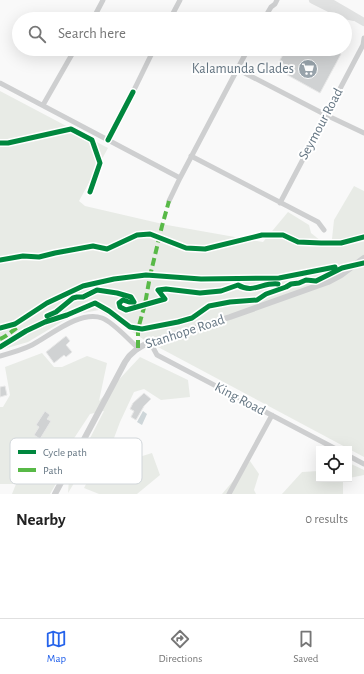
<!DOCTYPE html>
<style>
body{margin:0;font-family:"Alegreya Sans",sans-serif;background:#f2f2f2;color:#222}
.controls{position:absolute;right:12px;bottom:12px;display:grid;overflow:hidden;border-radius:0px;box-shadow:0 4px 16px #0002}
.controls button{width:36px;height:36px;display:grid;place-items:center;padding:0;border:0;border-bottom:1px solid #e0e0e0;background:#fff;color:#222;font:20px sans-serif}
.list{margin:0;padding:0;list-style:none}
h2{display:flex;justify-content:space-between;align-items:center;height:52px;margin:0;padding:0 16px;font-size:17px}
h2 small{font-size:13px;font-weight:400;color:#767676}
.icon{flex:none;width:22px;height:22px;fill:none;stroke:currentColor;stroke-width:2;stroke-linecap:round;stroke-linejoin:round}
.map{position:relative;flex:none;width:364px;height:494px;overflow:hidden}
.search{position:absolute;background:#fff;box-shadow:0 4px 16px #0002;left:12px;right:12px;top:12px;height:44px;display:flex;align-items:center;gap:10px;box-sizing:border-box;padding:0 14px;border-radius:22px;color:#767676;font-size:15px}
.sheet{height:124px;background:#fff}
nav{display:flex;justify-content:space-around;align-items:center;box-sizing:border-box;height:56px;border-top:1px solid #e0e0e0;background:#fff;font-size:11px;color:#767676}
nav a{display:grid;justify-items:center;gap:2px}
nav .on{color:#2563eb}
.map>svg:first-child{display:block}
.green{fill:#e8ebe6}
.water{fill:#ced6d9}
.building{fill:#d0d2d3;stroke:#e8e8e8}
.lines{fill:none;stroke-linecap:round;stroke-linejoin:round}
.minor{stroke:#cecfd0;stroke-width:5}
.tertiary{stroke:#cecfd0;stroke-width:6}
.primary{stroke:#e1e2e2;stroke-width:8}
.quiet{stroke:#58b947;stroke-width:4;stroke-dasharray:8 4;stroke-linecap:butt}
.cycleway-casing{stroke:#fff;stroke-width:8}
.cycleway{stroke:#00873e;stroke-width:5}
.labels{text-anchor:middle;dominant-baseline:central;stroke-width:4;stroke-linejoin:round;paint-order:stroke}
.poi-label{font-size:14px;fill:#657683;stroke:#fff;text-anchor:end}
.street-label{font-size:14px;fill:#657683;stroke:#fff}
.key{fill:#fff;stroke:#d1d6da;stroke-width:1}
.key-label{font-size:11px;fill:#657683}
</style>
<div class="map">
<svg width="364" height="494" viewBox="0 0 364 494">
<rect width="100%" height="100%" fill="#f9f9f9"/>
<path class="green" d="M0 91 108 148 79 201 85 206 167 225 263 242 288 212 309 225 311 233 321 241 332 239 334 220 354 186 364 191V457L143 339 99 310 73 315 28 342 0 350Z
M42 353 54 367H62L87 356 107 363 99 401 140 357 188 380 190 397 161 400 144 389 134 392 120 422 108 454 120 463 152 453 160 475 137 494H99L84 488 98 461 90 457 68 493 69 479 104 411 90 414 67 449 69 461 50 494H12L16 484H0V407H3L10 395 5 367Z
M250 461 259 474 254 490 256 494H222Z
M349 463 364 470V475L349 478Z
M319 471V479H344L343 480V494H282L302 472Z"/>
<path class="water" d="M143 411 147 414 142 425 137 422Z"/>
<path class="building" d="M286 49H332L341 54 320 93 282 72 286 65 279 62Z
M66 336 70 341 66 345 72 352 66 357 64 355 54 363 46 352Z
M5 386 7 395 0 397V387Z
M144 393 151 399 144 406 136 420 131 417 134 411 130 409 133 403Z
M45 411 50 415 47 419 51 421 40 439 34 435 39 427 36 425Z"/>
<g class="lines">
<path class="minor" d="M93 19 103 0
M170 19 180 0
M264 19 271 7 275 4 277 0
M237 69 326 115 364 133
M0 83 180 178
M133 92 154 49
M43 105 75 49
M191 156 318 222 324 230
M169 201 180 178 248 49
M280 203 363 45 364 38
M150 342 157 355 336 449
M0 356C11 353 22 350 32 345 51 335 80 310 102 318 113 322 129 340 138 348
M349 456 364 464
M229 494 272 415"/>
<path class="tertiary" d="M55 494 125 362C131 352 139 347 150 342L230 317 328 282 341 275 364 258"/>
<path class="primary" d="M313 0 341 14 354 17
M326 0 364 22"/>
<path class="quiet" d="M0 339C6 337 12 331 18 327
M138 348V329L145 304 150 276 162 226 169 201"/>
<g class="cycleway-casing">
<path id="cycleway" d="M108 140 133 92
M0 143H8L71 129 92 140 100 163 90 192
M0 260 23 256 39 257 55 253 93 246 107 249 137 235 150 234 186 248 205 249 262 235H283L298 242 321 243H341L364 237
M47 316 56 312 73 298 77 297H83L97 290 117 293 131 297 134 302H129L123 300 119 303 120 307 126 310 165 299 158 290 166 289 200 293 221 291 238 285C253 294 263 282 278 284
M0 328 15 324 47 303 83 286 114 279 146 275 201 279 279 278 335 267
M0 347 26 331 45 322 67 315 95 303 109 311 130 327 142 329 178 322 192 318 209 306 230 302 257 300 266 294 286 287 291 284 299 283 306 280 316 281 342 268 364 263"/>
</g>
<use href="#cycleway" class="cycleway"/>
</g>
<defs>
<g id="supermarket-disc" transform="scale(1)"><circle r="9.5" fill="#99a4ac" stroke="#fff"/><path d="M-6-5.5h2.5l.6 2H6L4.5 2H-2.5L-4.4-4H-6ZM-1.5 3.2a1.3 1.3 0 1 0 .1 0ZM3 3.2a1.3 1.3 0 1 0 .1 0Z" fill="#fff"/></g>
</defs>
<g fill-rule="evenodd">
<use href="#supermarket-disc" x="308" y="69"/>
</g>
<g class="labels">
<g class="poi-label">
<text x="294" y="69">Kalamunda Glades</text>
</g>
<g class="street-label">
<text transform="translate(321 124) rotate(-62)">Seymour Road</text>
<text transform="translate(185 332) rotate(-18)">Stanhope Road</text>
<text transform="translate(240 399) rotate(28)">King Road</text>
</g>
</g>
<rect x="10" y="438" width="132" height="46" rx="6" class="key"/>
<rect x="18" y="450" width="18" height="4" fill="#00873e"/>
<rect x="18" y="468" width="18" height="4" fill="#58b947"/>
<g class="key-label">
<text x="43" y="456">Cycle path</text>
<text x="43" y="474">Path</text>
</g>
</svg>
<div class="controls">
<button><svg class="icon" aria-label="locate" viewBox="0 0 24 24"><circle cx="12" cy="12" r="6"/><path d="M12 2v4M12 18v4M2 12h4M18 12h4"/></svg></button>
</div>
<div class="search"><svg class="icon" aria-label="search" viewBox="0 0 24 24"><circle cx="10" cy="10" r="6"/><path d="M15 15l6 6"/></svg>Search here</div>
</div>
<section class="sheet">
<h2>Nearby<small>0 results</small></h2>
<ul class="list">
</ul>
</section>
<nav>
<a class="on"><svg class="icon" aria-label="map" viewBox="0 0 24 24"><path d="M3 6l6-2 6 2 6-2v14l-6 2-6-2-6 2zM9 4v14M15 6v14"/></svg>Map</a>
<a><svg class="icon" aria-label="directions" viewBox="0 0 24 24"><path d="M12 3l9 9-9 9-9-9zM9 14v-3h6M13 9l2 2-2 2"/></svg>Directions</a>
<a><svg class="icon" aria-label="saved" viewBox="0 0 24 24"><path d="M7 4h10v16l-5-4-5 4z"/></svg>Saved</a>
</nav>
